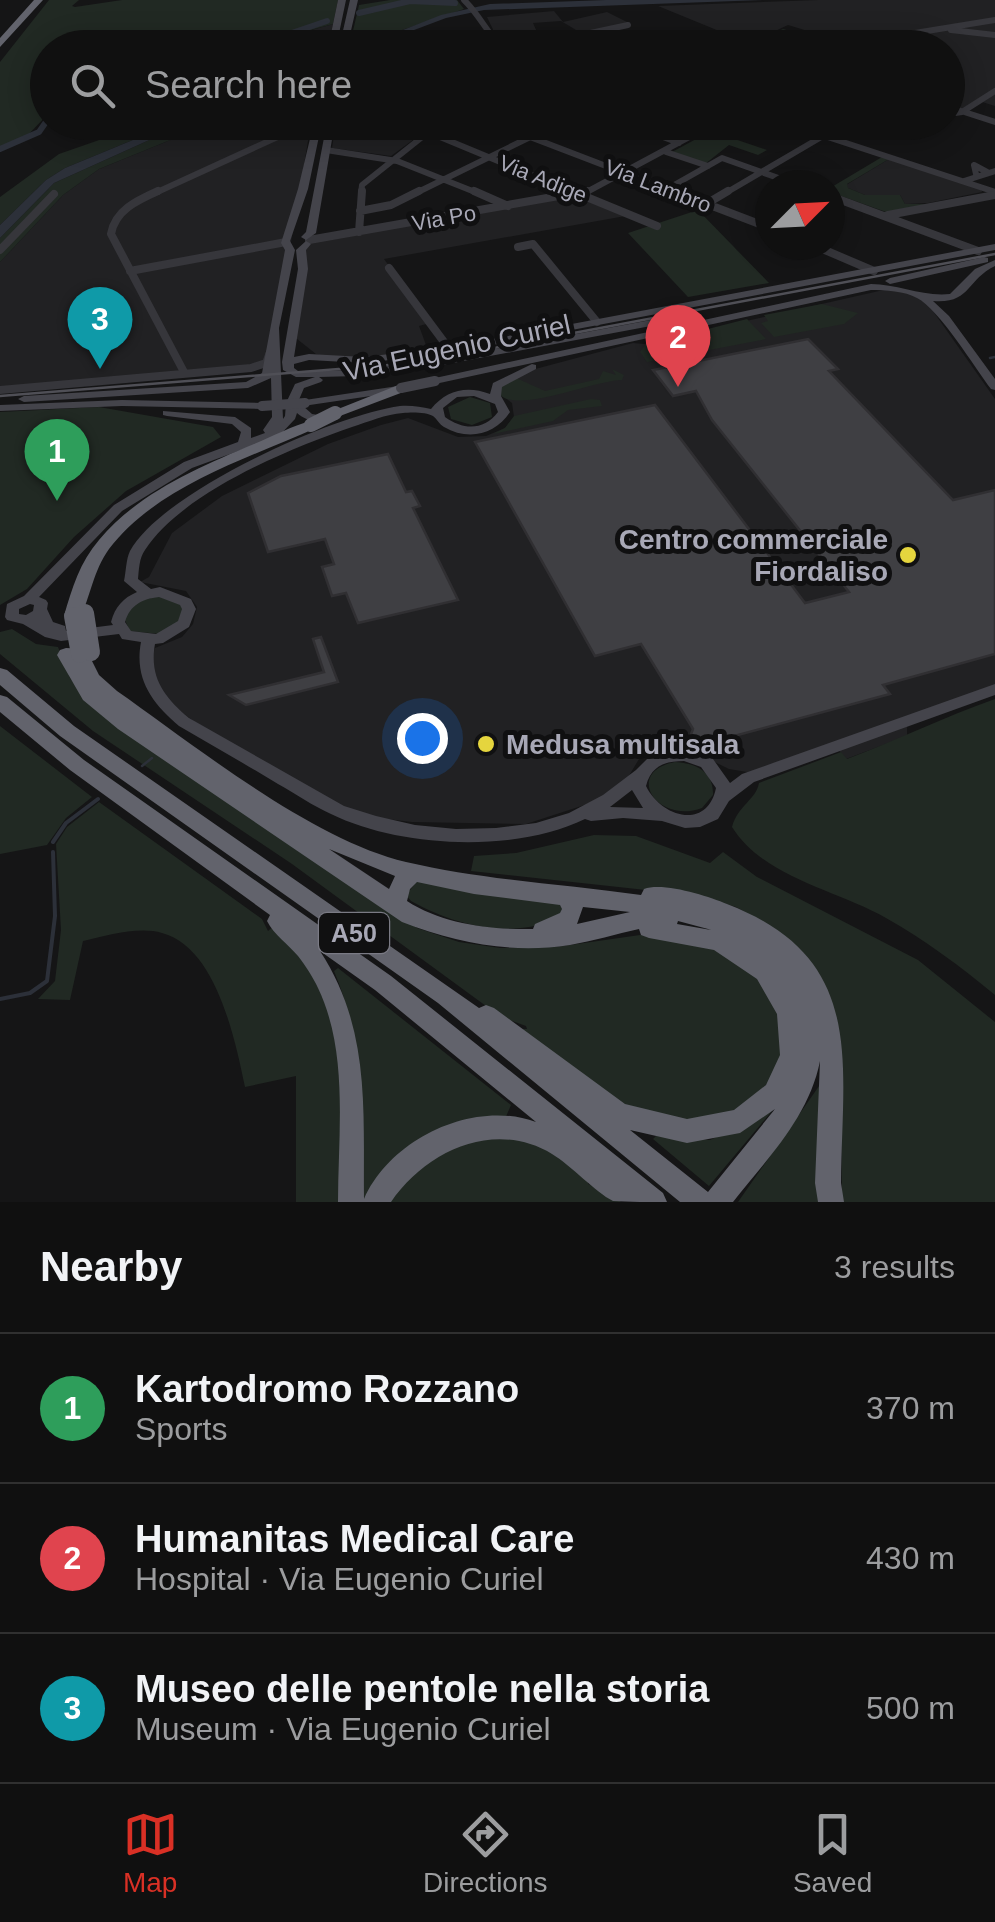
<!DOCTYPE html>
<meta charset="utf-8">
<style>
body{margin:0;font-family:Arial,sans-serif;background:#191919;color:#f1f3f6}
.compass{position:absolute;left:755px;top:170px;width:90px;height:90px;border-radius:50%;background:#101010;box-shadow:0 5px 25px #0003;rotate:66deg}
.you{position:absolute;left:422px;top:738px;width:35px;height:35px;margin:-25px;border:8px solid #fff;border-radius:50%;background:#1a73e8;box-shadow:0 0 0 15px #1a73e833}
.badge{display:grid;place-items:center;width:65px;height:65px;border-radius:50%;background:#d93025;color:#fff;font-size:32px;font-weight:700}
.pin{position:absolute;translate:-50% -82px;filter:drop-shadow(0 2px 5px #0008)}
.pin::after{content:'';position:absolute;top:52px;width:35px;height:30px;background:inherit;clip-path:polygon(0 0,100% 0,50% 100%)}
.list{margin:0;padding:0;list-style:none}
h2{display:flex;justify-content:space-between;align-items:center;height:130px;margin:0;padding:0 40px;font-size:42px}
h2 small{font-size:32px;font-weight:400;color:#9c9d9f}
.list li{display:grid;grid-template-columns:65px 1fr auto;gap:30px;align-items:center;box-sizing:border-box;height:150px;padding:0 40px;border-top:2px solid #303030}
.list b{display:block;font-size:38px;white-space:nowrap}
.list p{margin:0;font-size:32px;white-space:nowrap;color:#9c9d9f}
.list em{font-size:32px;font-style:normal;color:#9c9d9f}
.icon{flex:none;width:55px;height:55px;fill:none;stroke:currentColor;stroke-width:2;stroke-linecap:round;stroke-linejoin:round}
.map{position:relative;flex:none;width:995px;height:1202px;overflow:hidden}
.search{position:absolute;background:#101010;box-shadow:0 5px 25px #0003;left:30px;right:30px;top:30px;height:110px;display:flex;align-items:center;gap:25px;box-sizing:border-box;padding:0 35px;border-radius:55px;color:#9c9d9f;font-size:38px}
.sheet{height:580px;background:#101010}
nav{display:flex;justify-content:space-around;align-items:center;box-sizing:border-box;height:140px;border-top:2px solid #303030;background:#101010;font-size:28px;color:#9c9d9f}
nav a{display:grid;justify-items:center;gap:5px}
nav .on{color:#d93025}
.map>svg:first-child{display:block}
.built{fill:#212123}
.green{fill:#212923}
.water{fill:#2c3039}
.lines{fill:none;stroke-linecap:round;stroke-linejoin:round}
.stream-far1{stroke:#2c3039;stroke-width:2.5}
.stream{stroke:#2c3039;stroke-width:4}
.canal{stroke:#2c3039;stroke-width:6}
.building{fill:#3f3f43;stroke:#302f32;stroke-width:2.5}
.street-far1{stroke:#36363b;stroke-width:6}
.street{stroke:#36363b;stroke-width:8}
.secondary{fill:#44444b;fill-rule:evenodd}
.highway{fill:#62636c;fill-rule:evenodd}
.tram{stroke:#4f4f56;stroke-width:2.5}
.secondary-bridge{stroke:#44444b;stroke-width:10}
.highway-bridge-far1{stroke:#62636c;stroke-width:14}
.highway-bridge{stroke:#62636c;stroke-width:18}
.poi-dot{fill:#e5d53e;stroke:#101011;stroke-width:4}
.labels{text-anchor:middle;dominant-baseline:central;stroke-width:10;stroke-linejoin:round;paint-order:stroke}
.far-street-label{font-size:22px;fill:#a8a8b6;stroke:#101011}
.shield{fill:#101011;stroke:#7a7a84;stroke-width:2.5}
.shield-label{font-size:25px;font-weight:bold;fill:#a8a8b6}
.street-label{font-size:28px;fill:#a8a8b6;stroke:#101011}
.poi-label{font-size:28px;font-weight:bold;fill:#a8a8b6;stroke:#101011;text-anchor:end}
</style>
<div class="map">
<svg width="995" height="1202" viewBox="0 0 995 1202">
<rect width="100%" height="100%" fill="#151516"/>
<path class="built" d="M819 0H995V106L979 101 963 109 948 105V48L861 47 788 25 773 32 724 33 658 6Z
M554 11 563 22 607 12 629 23 581 33 561 21 533 23 537 32 572 38 562 47 512 48 499 42 487 17Z
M333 24 328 47H275L269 42Z
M212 123H311L275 338 260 366 0 388V262L63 195 99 169Z
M336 123H436L391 156 332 148Z
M889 159 981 189 982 192 928 203 905 204 900 195H865L848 188 846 185Z
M580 195 631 215 384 259 430 323 419 326 429 353 337 361 316 354 292 335 307 242Z
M888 289 911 293 928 304 995 399V686L907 717V736L846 759 833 743 753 773 729 769 682 746 663 747 639 759 627 779 606 798 526 824 412 822 353 815 195 722 173 706 158 686 151 662 155 648 182 637 193 624 197 607 186 591 140 582 149 577 172 533 222 496 328 444 381 425 408 418 458 437 486 436 505 428 514 417 512 403 499 393 524 372 633 343 644 344Z"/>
<path class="green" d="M49 0H79L72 6 75 7 122 0H338L333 24 270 41 275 47 48 48 47 115 27 136 0 147V62Z
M390 0H457L464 9 349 48 359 5Z
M783 29 848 47H777L757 41Z
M148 123H174L65 168 46 180 0 225V197L59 154Z
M187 123H212L99 169 63 195 0 262V238L54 183Z
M711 131 767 150 758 155 729 145 705 164 672 152Z
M882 157 889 159 847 184 848 188 865 195H900L905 204H928L886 212 830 192V188Z
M698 210 769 283 688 297 628 233Z
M822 304 858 313 844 324 774 337 761 323 768 321 764 315Z
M747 319 766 339 647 362 640 352 645 345Z
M612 369 624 375 622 380C592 381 519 413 500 395L501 386 514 377 545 391 599 379 603 371 616 375Z
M470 397 490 403 492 417 472 425 451 419 448 407Z
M591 399 600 400 602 406 568 410 553 421 493 434 505 428 514 416Z
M99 407 213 427 221 437 126 491 74 537 27 589 0 605V412Z
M163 596 179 603 183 609 178 624 160 634 130 631 124 618C131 601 147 598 163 596Z
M12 629 36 644 58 647 70 678 86 699 417 928 459 942 500 948 556 947 647 934 690 935 752 969 772 997 783 1026 781 1064 752 1105 691 1125 626 1109 519 1029H527L526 1026 501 1017 292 864 93 731 0 654V632Z
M995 699V995C961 967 924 939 886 918 837 890 764 878 732 827 738 805 756 800 759 783L841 752 847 759C897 740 944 717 995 699Z
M0 726 92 797 66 818 47 845 0 854Z
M675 762C696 763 714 772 713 795L702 808C657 825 623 772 675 762Z
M99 802 262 919 268 931 275 925 310 964 341 1040 346 1202H296V1076L245 1087C235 1039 216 947 162 933 139 926 105 936 83 941L70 1000 38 999 55 981 61 930 56 844 67 827Z
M594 835 636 836 710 863 723 852 757 877 918 960 995 1022V1202H842L841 1100 766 924 736 907 701 896 471 871 474 856 516 853Z
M418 880 557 901 567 915C517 940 459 928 411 901L406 895Z
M338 968 511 1105 505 1119 473 1122 364 1200C361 1116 367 1051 334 971Z
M826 1076V1202H738Z
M772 1111 709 1186 653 1139 656 1136 710 1140Z
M475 1136 528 1138 589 1174 588 1184 610 1192 621 1202H390L411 1171Z"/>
<path class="water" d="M606 0H763L484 10 446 18 369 47 357 48 441 15 490 4Z
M174 123H187L54 183 0 238V225L46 180 65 168Z"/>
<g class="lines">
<path class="stream-far1" d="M990 358 995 357
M142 766 152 758"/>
<path class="stream" d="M53 842 66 823 98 799
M0 999 30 993 47 981 55 916 53 852"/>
<path class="canal" d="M359 13 410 1 455 3
M248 48 327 21
M0 149 39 132 48 119"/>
</g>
<path class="building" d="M808 339 838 369 829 371 953 500 995 490V654L883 685 890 694 734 736 732 748 690 737 693 729 641 644 595 656 475 442 655 405 805 603 849 592 712 420 696 391 673 396 653 370Z
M388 454 406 492 412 491 420 506 413 508 458 600 358 623 346 593 332 596 322 567 334 564 325 539 268 552 248 493 281 476Z
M321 637 338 682 246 705 229 695 324 672 313 639Z"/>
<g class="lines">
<path class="street-far1" d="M464 0C480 15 487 34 503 48
M951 30 995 35
M478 35 474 38 477 41 493 39
M450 48 474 38
M567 48 581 35 628 25
M683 48 721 44 750 48
M861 48 878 39 995 20
M958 110 995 122
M948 114 962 112 995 91
M491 122 679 194
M623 122 679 143
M782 122 995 192
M428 132 578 194
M326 150 397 161 480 194
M666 152 708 166
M976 174 974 165 987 172
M964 181 995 171
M667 189 722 158 798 185
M153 194 282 135H314
M361 194 362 185 441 122
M414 194 561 122
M583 194 717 122
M724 194 823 136 900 122"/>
<path class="street" d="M158 191C138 200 115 210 111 234L184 372
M474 191 508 206
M572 191 657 226
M673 191 770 228
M830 196 978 251
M706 204 728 191
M360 211 391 205 419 191
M888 215 995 195
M359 232 362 191
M309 240 587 191
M813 245 874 271
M518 247 533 244 597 322
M0 250 54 194
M389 268 450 350
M130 271 286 242
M0 390 251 368 266 363 270 352"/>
<path class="secondary" d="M338 0H346L336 48H328Z
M350 0H358L347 48H339Z
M314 122H322L308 189 290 241 295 250 279 328 283 419 285 416 286 403 295 384 315 377H296L283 370 282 362 298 269 296 250 306 241 311 244 306 250 308 269 294 357 309 354 364 357 450 347 995 244V250L450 353 364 363 309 360 294 364V368L298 371 357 370 426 362 683 314 688 317 683 320 426 368 357 376 319 377 323 380 321 382 304 388 298 402 299 403 305 400 398 386 404 389 398 392 303 406 312 414 331 417 333 419C323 426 306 421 297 413L295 419 279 436 192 468 122 511 39 597 46 600 48 603 47 609 53 622 65 626 66 631 113 625 111 622C115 607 123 598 137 592L124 581C126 572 126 559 130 551 163 491 334 415 400 406 411 405 421 407 431 409 446 390 467 385 490 394L493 383 532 364 536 365V369L502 387 501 396 510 412C495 435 468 441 444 427 439 424 437 419 433 416 427 412 411 412 403 413 386 414 368 422 352 427 288 449 182 493 145 550 139 558 139 570 138 579L151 589 160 587 191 599 196 609 189 627 163 643 155 644C149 677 164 697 189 718L344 806 376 816 415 825 456 829 496 828 536 823 569 813 603 795 636 770 649 757 668 750 685 749 713 759 730 783 742 774 995 684V695L754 782 729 801 718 819 700 827 685 828 662 821 623 818 591 821 585 819C516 853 400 848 331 814 313 806 296 794 278 784 245 764 212 745 179 726 152 703 134 679 141 642L122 639 119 634 61 641 45 637 23 624 7 620 5 617 7 604 24 596 114 505 184 462 238 442 241 432 232 424 167 416 163 415V411L235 417 251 428V438L265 433 263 430 272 417 271 378 248 388 24 402 18 399 24 396 246 382 262 373 285 250 281 243 298 189ZM474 396 495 404 498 412C484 431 463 430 445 417L443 408 457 397ZM159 597 180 605 182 609 178 621 156 634 131 631 125 622C130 605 142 599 159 597ZM30 604 34 605 33 611 26 615 19 614V609ZM684 761 701 767 716 788C707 831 661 817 646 786 651 766 665 761 684 761ZM632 790 643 808 610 807Z
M327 122H335L316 233 306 240 301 237 306 232Z
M984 257 988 258V262L890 284 885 281 890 278Z
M995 260V266C966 280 971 304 933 301L949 316 995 379V390L991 389C975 368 939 309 917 298 905 291 885 290 871 290L435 384 429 381 435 378 871 284C898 284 923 297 950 294L975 269Z
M122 400 262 403 268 406 262 409 122 406 0 411V405Z"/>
<path class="highway" d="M34 0H43L0 47V38Z
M401 384 408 388 406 391 340 416H330L328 413Z
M311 421 318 425 316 428C247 459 157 486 109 549 93 571 91 596 79 620H67L64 616C72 588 80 562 99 540 138 493 199 467 254 444 273 436 292 426 311 421Z
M66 648 86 649 99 675 117 691C197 747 312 840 406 862 483 880 563 884 641 895L644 889C664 882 707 896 727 904 867 958 842 1060 841 1183L844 1202H818L815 1183 820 1061C809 1117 767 1159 733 1202H680L438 1003 60 736 0 685V668L7 670 74 726 479 1008 486 1005 494 1008 625 1104 687 1119 734 1110 766 1085 780 1055 777 1014 757 979 714 950 649 938 641 935 639 929C616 934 593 941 570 945 511 954 457 943 402 922L118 729 83 700 57 655 60 650ZM329 849 395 876 389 889ZM417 882 474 894 560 905 562 909 560 913 535 924 533 929C491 930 442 924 407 901L410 889ZM583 907 630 912 577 924ZM678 921 708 929 711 930 677 924ZM775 1109 708 1192 630 1130 687 1143 740 1133Z
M0 695 7 697 84 760 391 976 663 1193 667 1202C652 1202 627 1202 613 1201 595 1192 572 1166 552 1154 494 1119 426 1151 391 1202H338C338 1133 349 1053 318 988 313 977 305 965 298 956 288 944 274 935 267 921L270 915 70 770 0 712ZM320 951 375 990 536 1122C473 1099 390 1139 364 1199 363 1110 371 1029 320 951Z"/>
<path class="tram" d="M0 396 414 363 995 254"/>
<path class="secondary-bridge" d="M401 388 435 381
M262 406 305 403"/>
<path class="highway-bridge-far1" d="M311 425 335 413"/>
<path class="highway-bridge" d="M85 613 91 652
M73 616 80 654"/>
</g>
<g class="poi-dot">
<circle cx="908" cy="555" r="10"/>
<circle cx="486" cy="744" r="10"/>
</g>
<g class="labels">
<g class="far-street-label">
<text transform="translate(543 179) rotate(22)">Via Adige</text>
<text transform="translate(658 186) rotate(21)">Via Lambro</text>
<text transform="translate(444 218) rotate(-10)">Via Po</text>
</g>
<rect class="shield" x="319" y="913" width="70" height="40" rx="8"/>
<g class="shield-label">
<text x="354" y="933">A50</text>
</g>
<g class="street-label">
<text transform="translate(457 348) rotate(-12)">Via Eugenio Curiel</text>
</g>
<g class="poi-label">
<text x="888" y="539">Centro commerciale<tspan x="888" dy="32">Fiordaliso</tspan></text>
<text x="506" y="744" text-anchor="start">Medusa multisala</text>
</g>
</g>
</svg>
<svg class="compass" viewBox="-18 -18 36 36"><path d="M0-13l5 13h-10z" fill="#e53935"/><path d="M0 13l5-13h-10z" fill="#9c9d9f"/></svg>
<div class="you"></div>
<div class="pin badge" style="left:57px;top:501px;background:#2e9e5b">1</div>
<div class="pin badge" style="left:678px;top:387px;background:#e0444e">2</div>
<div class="pin badge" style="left:100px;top:369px;background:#0f9aa8">3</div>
<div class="search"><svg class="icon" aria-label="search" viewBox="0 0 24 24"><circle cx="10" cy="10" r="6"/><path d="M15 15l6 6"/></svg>Search here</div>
</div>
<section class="sheet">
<h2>Nearby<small>3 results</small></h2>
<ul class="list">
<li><span class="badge" style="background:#2e9e5b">1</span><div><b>Kartodromo Rozzano</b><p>Sports</p></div><em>370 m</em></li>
<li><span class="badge" style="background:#e0444e">2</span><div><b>Humanitas Medical Care</b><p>Hospital · Via Eugenio Curiel</p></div><em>430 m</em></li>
<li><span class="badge" style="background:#0f9aa8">3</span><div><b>Museo delle pentole nella storia</b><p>Museum · Via Eugenio Curiel</p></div><em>500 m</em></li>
</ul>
</section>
<nav>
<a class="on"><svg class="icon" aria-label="map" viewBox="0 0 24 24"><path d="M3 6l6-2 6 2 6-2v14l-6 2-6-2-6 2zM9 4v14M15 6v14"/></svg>Map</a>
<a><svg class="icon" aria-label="directions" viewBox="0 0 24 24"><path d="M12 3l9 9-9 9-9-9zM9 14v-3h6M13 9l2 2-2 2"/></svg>Directions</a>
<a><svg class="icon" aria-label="saved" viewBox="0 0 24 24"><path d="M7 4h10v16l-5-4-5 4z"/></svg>Saved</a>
</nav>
